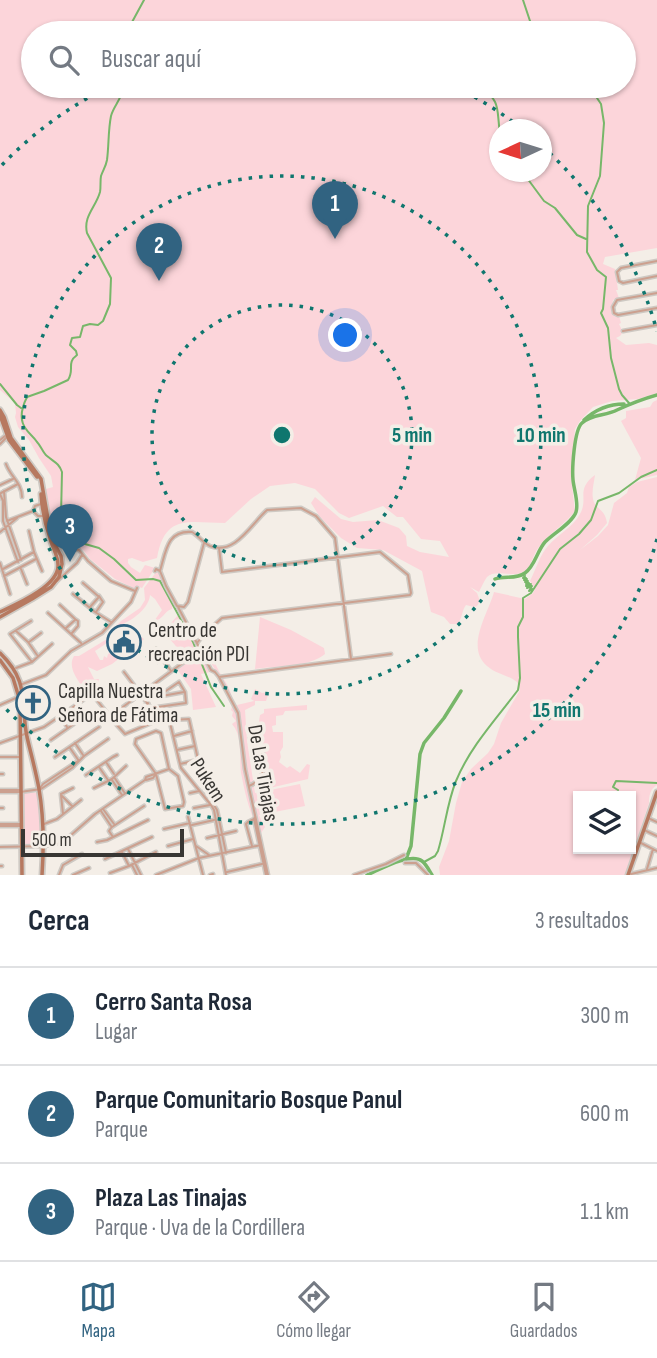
<!DOCTYPE html>
<html lang="es">
<meta charset="utf-8">
<style>
body{margin:0;font-family:"Sofia Sans Condensed",sans-serif;background:#f6f6f7;color:#1f2937}
.controls{position:absolute;right:21px;bottom:21px;display:grid;overflow:hidden;border-radius:0px;box-shadow:0 2px 5px #0004}
.controls button{width:63px;height:63px;display:grid;place-items:center;padding:0;border:0;border-bottom:2px solid #e0e1e3;background:#fff;color:#1f2937;font:35px sans-serif}
.compass{position:absolute;left:489px;top:119px;width:63px;height:63px;border-radius:50%;background:#fff;box-shadow:0 2px 5px #0004;rotate:266deg}
.scale{position:absolute;left:21px;bottom:18px;width:163px;box-sizing:border-box;padding-left:7px;border:4px solid #383633;border-top:0;font-size:19px;line-height:24px;white-space:nowrap;color:#383633;-webkit-text-stroke:5px #f4eee7;paint-order:stroke}
.you{position:absolute;left:346px;top:336px;width:24px;height:24px;margin:-18px;border:5px solid #fff;border-radius:50%;background:#1a73e8;box-shadow:0 0 0 10px #1a73e833}
.badge{display:grid;place-items:center;width:46px;height:46px;border-radius:50%;background:#316381;color:#fff;font-size:23px;font-weight:700}
.pin{position:absolute;translate:-50% -58px;filter:drop-shadow(0 2px 4px #0008)}
.pin::after{content:'';position:absolute;top:37px;width:24px;height:21px;background:inherit;clip-path:polygon(0 0,100% 0,50% 100%)}
.list{margin:0;padding:0;list-style:none}
h2{display:flex;justify-content:space-between;align-items:center;height:91px;margin:0;padding:0 28px;font-size:30px}
h2 small{font-size:23px;font-weight:400;color:#747a83}
.list li{display:grid;grid-template-columns:46px 1fr auto;gap:21px;align-items:center;box-sizing:border-box;height:98px;padding:0 28px;border-top:2px solid #e0e1e3}
.list b{display:block;font-size:26px;white-space:nowrap}
.list p{margin:0;font-size:23px;white-space:nowrap;color:#747a83}
.list em{font-size:23px;font-style:normal;color:#747a83}
.icon{flex:none;width:38px;height:38px;fill:none;stroke:currentColor;stroke-width:2;stroke-linecap:round;stroke-linejoin:round}
.map{position:relative;flex:none;width:657px;height:875px;overflow:hidden}
.search{position:absolute;background:#fff;box-shadow:0 2px 5px #0004;left:21px;right:21px;top:21px;height:77px;display:flex;align-items:center;gap:18px;box-sizing:border-box;padding:0 24px;border-radius:38px;color:#747a83;font-size:26px}
.sheet{height:385px;background:#fff}
nav{display:flex;justify-content:space-around;align-items:center;box-sizing:border-box;height:98px;border-top:2px solid #e0e1e3;background:#fff;font-size:19px;color:#747a83}
nav a{display:grid;justify-items:center;gap:4px}
nav .on{color:#316381}
.map>svg:first-child{display:block}
.green{fill:#fcd5da;fill-rule:evenodd}
.lines{fill:none;stroke-linecap:round;stroke-linejoin:round}
.stream{stroke:#77b769;stroke-width:2}
.canal{stroke:#77b769;stroke-width:3.5}
.street-casing{stroke:#cec9c3;stroke-width:5}
.secondary-casing{stroke:#cec9c3;stroke-width:7}
.street{stroke:#cca08f;stroke-width:2}
.secondary{stroke:#b77960;stroke-width:3.5}
.ring{fill:none;stroke:#0f766e;stroke-width:3.5;stroke-dasharray:3.5 7}
.labels{text-anchor:middle;dominant-baseline:central;stroke-width:7;stroke-linejoin:round;paint-order:stroke}
.poi-label{font-size:21px;fill:#383633;stroke:#f4eee7;text-anchor:start}
.street-label{font-size:21px;fill:#383633;stroke:#f4eee7}
.centre{fill:#0f766e;stroke:#f4eee7;stroke-width:3.5}
.ring-label{font-size:21px;text-anchor:middle;font-weight:bold;fill:#0f766e;stroke:#f4eee7;stroke-width:7;stroke-linejoin:round;paint-order:stroke}
</style>
<div class="map">
<svg width="657" height="875" viewBox="0 0 657 875">
<rect width="100%" height="100%" fill="#f4eee7"/>
<path class="green" d="M0 0H657V248L605 257 603 264 615 269 618 290H616L619 298 613 300 611 311 613 315 619 316 621 323 619 324 623 332 620 336 616 338 626 345 649 343 657 345V393L638 399 612 401 593 407 580 421 575 429 571 477 575 511C565 525 549 533 539 547 533 554 532 566 525 571 514 579 496 568 487 577 484 581 481 588 479 592L470 587 477 593 480 601 477 606 474 607 466 605C461 612 463 618 457 624H450L444 617 431 612 422 571 383 550 357 548 341 538 320 517 311 503 315 497 341 519 353 522 378 520 399 528 406 536 407 546 420 552 449 557 440 541 421 539 403 517H397L383 506 349 518 339 513 315 489 295 483 270 486 251 499 225 523C189 523 165 513 157 558L143 562 132 558 128 559V563L131 567 140 573 145 565 155 568 142 588 137 586 135 589 115 579 90 559 84 551 79 547 57 543C51 525 47 508 46 489L53 487 51 476 39 458 29 440 18 427 15 417 16 413 15 403 0 390ZM33 33H624V86H33ZM500 130H542V172H500Z
M657 400V475L635 480 641 458 621 421 626 418V411L650 407 653 402Z
M595 475C594 483 590 496 595 504 601 512 605 511 607 523L597 535 580 550 598 536 608 525 614 503 627 493 629 487 637 482 657 477V785C650 789 649 796 649 803L625 875H440L439 867 449 841 456 803 462 782 471 769 488 753 494 744 501 723 520 690 517 682C508 675 496 674 487 666 465 647 488 614 494 592L525 599 533 593 535 589 530 581C536 569 540 555 548 546 557 535 573 527 580 514 589 498 575 490 595 475ZM578 796H631V849H578Z
M157 571H160C162 577 174 600 174 603 174 605 172 607 172 609 164 611 163 620 154 621L162 610 155 599 150 595C149 608 134 619 123 624L125 631 95 651 100 660H103L104 656 107 658 108 654 128 642 137 634 144 639 143 640 112 664 97 671 88 667 94 679H99C96 692 93 685 85 691 78 680 67 668 74 656H79L107 639 112 630 121 621 140 608 145 600 144 588Z
M179 614 198 650 180 662C180 644 172 645 164 631Z
M260 617 291 630 324 648 325 654C310 667 275 666 255 669Z
M202 650H207C214 658 216 667 222 676 228 686 233 693 232 704L236 709 237 705 254 701 251 699 255 689 262 693 269 692 266 701H255V705L245 710 247 741 255 793 300 784 305 806 259 815 265 827 261 833C250 817 245 793 241 773 239 758 243 736 232 724L236 721 232 716 233 712 231 710 232 706 217 676V673L208 658 204 657 202 653Z
M199 653 210 672 201 674 216 707 193 710 191 689 177 669Z
M307 705V710L285 711 283 715 276 716V725L272 726 273 732H283V747L280 752 281 757 279 762 287 768 290 766 300 773 307 764 310 765 308 779 257 791 255 786C269 771 271 741 248 735L247 729 258 727 260 715 264 713V709Z
M25 792 38 793 41 844 40 845 25 844 24 794Z"/>
<g class="lines">
<path class="stream" d="M523 0 531 24 541 33
M131 33V24L144 0
M123 86C123 98 114 105 111 116 108 131 109 145 107 160 106 166 103 170 101 176 100 181 101 187 100 192 96 207 83 216 87 233L111 278 110 304 103 321 98 325 90 324 83 326 80 337 72 338 70 345 76 351 77 355C66 363 75 369 68 380L44 391 27 397C22 407 19 420 26 429 29 434 34 437 37 442 41 446 43 453 47 456 54 462 59 463 62 472L61 516 71 540 99 548 114 559 136 580 153 579 160 581 193 642 211 687 224 706
M480 86C502 103 496 108 500 133
M589 86 601 104 604 123 600 176 588 206 587 252 597 270 606 277 603 309 601 313 608 328 611 358 619 389 622 395 629 403
M524 172 527 178 544 201 555 208 577 235 586 239
M0 384 17 405 21 408
M525 576 523 578H526L524 580 527 579 525 582 528 581 526 584 529 583 526 586 531 584 527 588 532 586 529 591 533 589
M618 790 613 787 616 781 657 783
M424 862 435 856 438 851C445 828 447 803 456 781 470 747 496 719 518 690L520 678 518 637V627L523 617V598L531 593 560 549 579 534 591 520 598 501 619 493 641 477 657 470"/>
<path class="canal" d="M584 420C595 410 609 404 624 404
M495 579C504 575 516 580 525 573 535 566 537 551 545 542 553 534 573 522 576 512 579 503 574 490 573 480 572 469 574 430 582 423 591 414 606 416 617 410 630 404 643 399 657 395
M406 859 411 846 420 754 424 743 444 718 461 691
M367 875C379 870 410 852 422 861 426 864 429 870 432 875"/>
<g class="street-casing">
<path id="street" d="M657 261 621 268 617 272 619 281 623 283 657 276
M657 293 617 300 613 307 614 313 618 315 657 308
M623 331 657 325
M0 440 5 436
M0 444 7 437
M6 464C10 476 22 483 22 497
M0 485 13 479
M4 491 6 517 21 560
M1 493 18 484
M0 494 3 501V521L18 562
M34 512 38 516H43
M7 521 33 511 35 506 41 504
M29 531 34 552 42 571
M0 532 17 518
M58 546 79 550 88 561 111 581 135 591
M0 563 10 594
M3 569 34 552
M21 569 27 584
M155 571 156 569 160 571 166 586 177 606 184 607 188 602 204 543
M160 571C166 551 167 530 192 532 199 536 203 543 210 546 235 556 252 523 267 510L301 508 316 516 335 538 351 659
M4 576 36 559
M57 581 77 563 82 555
M83 583 98 596
M73 594 95 612 111 622
M60 605 75 619
M90 607 98 598
M178 607 211 670 215 672 219 677 238 713 245 769 268 875
M96 612 103 602 99 596
M48 613 81 643
M31 621 10 634 32 662
M66 628 75 620
M16 631 28 642 37 655
M72 633 78 626V621L75 619
M29 642 41 633
M197 643 205 633 222 618 410 595 411 593 408 575 380 552 222 572 219 548
M156 649 171 671
M16 668 32 662 52 644
M124 672 140 693
M219 677 391 654
M20 685 46 675 71 651 102 633 131 602 137 588
M23 695 33 692
M162 696 184 692
M0 705 18 697
M151 708 186 703 185 692 179 682 160 695
M67 713 73 723
M156 716 163 707
M61 717 67 727
M130 717 148 703
M131 718 152 710
M116 724 125 734 154 722C157 714 150 706 144 699
M156 731 161 733 169 769 178 776 184 802 183 806 165 809 156 774 135 744 136 739Z
M174 736 192 731
M51 740 88 714
M0 743 44 727 92 694 108 714 112 715 199 651
M75 743 83 755
M70 748 79 761
M177 750 195 746
M0 757H21
M55 757 99 727
M106 762 114 774
M180 764 198 760
M99 767 108 780
M0 774H3
M86 775 113 757 117 755
M114 777 124 792
M112 780 122 795
M146 780 153 778 156 774
M249 786C269 779 269 746 250 738
M40 788 43 784 78 761
M94 788 112 779 126 766
M0 790H21
M0 792H20L41 789 72 768 84 756 108 739
M190 793 199 791
M61 794 73 788
M61 795 63 814
M62 796 72 806
M0 808H3
M194 808 210 805
M103 809 114 824
M101 811 111 826
M188 817 203 875
M255 817 254 819 266 875
M648 818 657 822
M0 824H21
M44 824 57 819 81 800
M192 825 214 820
M0 826H20
M112 827 144 806
M111 828 109 831 113 837
M164 829 190 823
M644 830 657 836
M207 838 236 831
M97 842 107 840 148 820
M639 842 657 851
M168 846 193 839
M196 846 209 855
M252 846 246 824 248 822 254 819
M0 847 45 846 61 842 70 836 95 814 145 780 146 777 169 769
M128 849 141 875
M122 852 129 866
M226 853 217 810 205 791 189 719 172 720 170 723 181 768 211 805 214 810 226 875
M105 859 152 837
M405 863H416L428 875
M132 865 137 875
M0 866H2
M647 869 653 849
M227 872 262 864
M110 873 129 866 156 852
M631 874 657 868
M59 875 63 865 82 854
M73 875 89 868
M156 875 199 858 261 845
M210 875 213 874
M354 875 386 864 404 855"/>
</g>
<g class="secondary-casing">
<path id="secondary" d="M0 410 4 417 11 438 41 479 49 525 53 541 61 556 62 564 59 577 51 587 32 599 0 617
M0 415 9 440 37 477
M0 612C17 604 59 586 58 565 58 555 52 547 50 538 45 524 42 509 41 494
M0 653C30 682 20 701 27 737 31 754 36 772 39 789 44 818 44 846 42 875
M0 660 13 678 20 701 22 875
M628 875 657 792"/>
</g>
<use href="#street" class="street"/>
<use href="#secondary" class="secondary"/>
</g>
<g class="ring">
<circle cx="282" cy="435" r="130"/>
<circle cx="282" cy="435" r="259"/>
<path d="M657 539A389 389 0 0 1 2 705M2 165A389 389 0 0 1 108 87M456 87A389 389 0 0 1 521 128M542 146A389 389 0 0 1 657 331"/>
</g>
<defs>
<g id="civic-ring" transform="scale(1.75)"><circle r="9.5" fill="#f4eee7" stroke="#316381" stroke-width="1.5"/><path d="M-.6-6.5H3V-4.5H.6V-3L4-1V1h2V6H-6V1h2V-1L-.6-3ZM-1.2 2.5V6h2.4V2.5Z" fill="#316381"/></g>
<g id="church-ring" transform="scale(1.75)"><circle r="9.5" fill="#f4eee7" stroke="#316381" stroke-width="1.5"/><path d="M-1.2-6h2.4v3.5h3.3v2.4h-3.3V6h-2.4V-.1h-3.3v-2.4h3.3Z" fill="#316381"/></g>
</defs>
<g fill-rule="evenodd">
<use href="#civic-ring" x="124" y="642"/>
<use href="#church-ring" x="33" y="703"/>
</g>
<g class="labels">
<g class="poi-label">
<text x="148" y="630">Centro de<tspan x="148" dy="24">recreación PDI</tspan></text>
<text x="58" y="691">Capilla Nuestra<tspan x="58" dy="24">Señora de Fátima</tspan></text>
</g>
<g class="street-label">
<text transform="translate(263 773) rotate(80)">De Las Tinajas</text>
<text transform="translate(208 780) rotate(57)">Pukem</text>
</g>
</g>
<circle cx="282" cy="435" r="10" class="centre"/>
<g class="ring-label">
<text x="412" y="442">5 min</text>
<text x="541" y="442">10 min</text>
<text x="557" y="717">15 min</text>
</g>
</svg>
<div class="controls">
<button><svg class="icon" aria-label="layers" viewBox="0 0 24 24"><path d="M12 4l9 5-9 5-9-5zM3 14l9 5 9-5"/></svg></button>
</div>
<svg class="compass" viewBox="-18 -18 36 36"><path d="M0-13l5 13h-10z" fill="#e53935"/><path d="M0 13l5-13h-10z" fill="#747a83"/></svg>
<div class="scale">500 m</div>
<div class="you"></div>
<div class="pin badge" style="left:335px;top:239px">1</div>
<div class="pin badge" style="left:159px;top:281px">2</div>
<div class="pin badge" style="left:70px;top:562px">3</div>
<div class="search"><svg class="icon" aria-label="search" viewBox="0 0 24 24"><circle cx="10" cy="10" r="6"/><path d="M15 15l6 6"/></svg>Buscar aquí</div>
</div>
<section class="sheet">
<h2>Cerca<small>3 resultados</small></h2>
<ul class="list">
<li><span class="badge">1</span><div><b>Cerro Santa Rosa</b><p>Lugar</p></div><em>300 m</em></li>
<li><span class="badge">2</span><div><b>Parque Comunitario Bosque Panul</b><p>Parque</p></div><em>600 m</em></li>
<li><span class="badge">3</span><div><b>Plaza Las Tinajas</b><p>Parque · Uva de la Cordillera</p></div><em>1.1 km</em></li>
</ul>
</section>
<nav>
<a class="on"><svg class="icon" aria-label="map" viewBox="0 0 24 24"><path d="M3 6l6-2 6 2 6-2v14l-6 2-6-2-6 2zM9 4v14M15 6v14"/></svg>Mapa</a>
<a><svg class="icon" aria-label="directions" viewBox="0 0 24 24"><path d="M12 3l9 9-9 9-9-9zM9 14v-3h6M13 9l2 2-2 2"/></svg>Cómo llegar</a>
<a><svg class="icon" aria-label="saved" viewBox="0 0 24 24"><path d="M7 4h10v16l-5-4-5 4z"/></svg>Guardados</a>
</nav>
